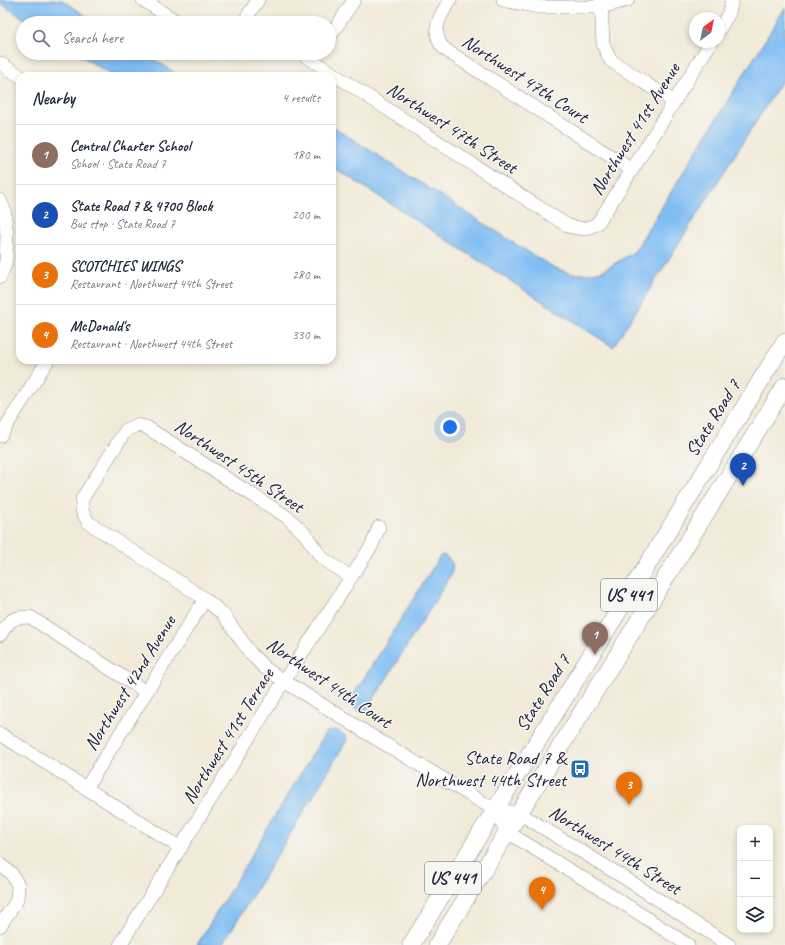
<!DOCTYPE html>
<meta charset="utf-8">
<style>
body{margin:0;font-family:Caveat,sans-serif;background:#f2f2f3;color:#1f2937}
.controls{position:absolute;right:12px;bottom:12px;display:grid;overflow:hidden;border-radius:8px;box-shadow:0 2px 6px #0003}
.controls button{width:36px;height:36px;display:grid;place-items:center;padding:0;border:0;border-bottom:1px solid #e0e1e3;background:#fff;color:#1f2937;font:20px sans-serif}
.compass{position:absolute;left:689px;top:12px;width:36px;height:36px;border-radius:50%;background:#fff;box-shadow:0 2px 6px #0003;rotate:33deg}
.you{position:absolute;left:450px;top:427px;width:14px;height:14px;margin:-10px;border:3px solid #fff;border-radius:50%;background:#1a73e8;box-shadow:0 0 0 6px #1a73e833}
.badge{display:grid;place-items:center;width:26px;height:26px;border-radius:50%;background:#b45309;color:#fff;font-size:13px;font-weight:700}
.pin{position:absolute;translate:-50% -33px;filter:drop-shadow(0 1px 2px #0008)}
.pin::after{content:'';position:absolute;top:21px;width:14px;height:12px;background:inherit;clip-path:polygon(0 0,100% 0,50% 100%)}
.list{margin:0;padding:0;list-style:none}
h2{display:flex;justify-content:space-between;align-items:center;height:52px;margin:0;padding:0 16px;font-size:17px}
h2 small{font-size:13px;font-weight:400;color:#747a83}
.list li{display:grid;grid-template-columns:26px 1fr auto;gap:12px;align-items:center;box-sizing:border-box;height:60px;padding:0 16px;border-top:1px solid #e0e1e3}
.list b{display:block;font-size:15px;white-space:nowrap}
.list p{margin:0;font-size:13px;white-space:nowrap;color:#747a83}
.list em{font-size:13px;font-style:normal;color:#747a83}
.icon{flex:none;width:22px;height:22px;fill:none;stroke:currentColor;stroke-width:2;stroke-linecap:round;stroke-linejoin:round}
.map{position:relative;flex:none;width:785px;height:945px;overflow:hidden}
.search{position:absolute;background:#fff;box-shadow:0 2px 6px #0003;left:16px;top:16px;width:320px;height:44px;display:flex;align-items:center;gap:10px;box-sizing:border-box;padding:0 14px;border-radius:22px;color:#747a83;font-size:15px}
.panel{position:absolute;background:#fff;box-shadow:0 2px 6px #0003;left:16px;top:72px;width:320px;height:292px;border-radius:12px}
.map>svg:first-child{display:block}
.water{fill:#80bdf3;stroke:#517097}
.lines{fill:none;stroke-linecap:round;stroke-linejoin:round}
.minor-casing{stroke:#8a868a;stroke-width:14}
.major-casing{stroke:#8a868a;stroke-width:18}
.minor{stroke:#fff;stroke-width:13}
.major{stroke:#fff;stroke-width:17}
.labels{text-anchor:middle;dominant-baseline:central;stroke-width:3;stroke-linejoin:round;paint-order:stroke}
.shield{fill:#f6f6f2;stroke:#626272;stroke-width:1}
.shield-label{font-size:18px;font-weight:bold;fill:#22223b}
.street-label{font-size:19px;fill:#22223b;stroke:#f6f6f2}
.poi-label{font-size:19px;fill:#22223b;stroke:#f6f6f2;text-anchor:end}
</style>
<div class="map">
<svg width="785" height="945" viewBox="0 0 785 945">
<rect width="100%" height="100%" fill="#f6f6f2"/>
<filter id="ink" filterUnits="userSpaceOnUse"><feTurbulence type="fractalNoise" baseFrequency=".025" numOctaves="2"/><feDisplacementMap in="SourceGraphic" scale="8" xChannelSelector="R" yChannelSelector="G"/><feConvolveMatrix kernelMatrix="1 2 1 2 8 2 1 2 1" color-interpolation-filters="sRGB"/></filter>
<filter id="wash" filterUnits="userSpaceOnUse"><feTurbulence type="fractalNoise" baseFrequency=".012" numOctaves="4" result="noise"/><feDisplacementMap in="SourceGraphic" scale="16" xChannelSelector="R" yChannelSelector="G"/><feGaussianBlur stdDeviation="0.9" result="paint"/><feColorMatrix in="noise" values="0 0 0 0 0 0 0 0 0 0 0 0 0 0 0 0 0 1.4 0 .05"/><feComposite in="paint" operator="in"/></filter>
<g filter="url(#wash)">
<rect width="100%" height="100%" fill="#f2ead8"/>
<path class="water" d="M0 0H62L97 23H31L0 3Z
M785 8V76L613 347 332 166V126L539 259 553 267 571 274H585L602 271 634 252Z
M77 53H144L180 76H113Z
M443 555C460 564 451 574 444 586L367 710 362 712 351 706V699L437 561 440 556Z
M336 730 346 736 347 740 300 818 222 945H197L326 732Z"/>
</g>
<g filter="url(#ink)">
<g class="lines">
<g class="minor-casing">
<path id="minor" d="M143 0 179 23
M450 0C443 12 432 26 439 41 440 45 444 48 447 51L632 170
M503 0 539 7H601L628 0
M601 0 603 44 610 60 674 102
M243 23 258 0
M719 30 729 13 732 0
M329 38 354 0
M301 53 568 226 584 229 597 224 632 170 711 42
M0 63 20 76
M0 200 4 209 7 235 6 262 0 277
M0 436 48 360
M351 577 322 558 304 533 287 517 146 427 137 425 126 430 82 499V511L88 522 205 599 223 614 251 654 265 668 284 681 375 738 495 810 519 813 623 877 729 945
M0 635C10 620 11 617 30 617L146 692
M0 734 181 848
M86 788 205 599
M495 810 507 832 612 896 688 945
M0 865 11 873 18 885 17 900 0 926
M120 945 284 681 372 545 379 527"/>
</g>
<g class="major-casing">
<path id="major" d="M411 945 657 549 785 341
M437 945 785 386"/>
</g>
<use href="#minor" class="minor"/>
<use href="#major" class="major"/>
</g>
</g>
<defs>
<g id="bus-square" transform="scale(1)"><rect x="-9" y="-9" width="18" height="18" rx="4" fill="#1f6fb2" stroke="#f6f6f2"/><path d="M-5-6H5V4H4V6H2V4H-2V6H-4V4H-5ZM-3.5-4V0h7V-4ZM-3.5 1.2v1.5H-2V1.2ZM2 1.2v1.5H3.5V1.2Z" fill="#fff"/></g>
</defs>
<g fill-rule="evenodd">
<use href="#bus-square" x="580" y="769"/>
</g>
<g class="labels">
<g class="shield">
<rect x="601" y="579" width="56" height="32" rx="3"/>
<rect x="425" y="862" width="56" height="32" rx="3"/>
</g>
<g class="shield-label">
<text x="629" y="595">US 441</text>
<text x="453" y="878">US 441</text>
</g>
<g class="street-label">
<text transform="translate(525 79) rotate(33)">Northwest 47th Court</text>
<text transform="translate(452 128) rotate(33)">Northwest 47th Street</text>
<text transform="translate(635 129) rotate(-58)">Northwest 41st Avenue</text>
<text transform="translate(713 418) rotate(-58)">State Road 7</text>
<text transform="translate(239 466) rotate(34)">Northwest 45th Street</text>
<text transform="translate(130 683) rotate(-58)">Northwest 42nd Avenue</text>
<text transform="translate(329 683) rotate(34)">Northwest 44th Court</text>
<text transform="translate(543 693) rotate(-58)">State Road 7</text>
<text transform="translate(228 736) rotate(-58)">Northwest 41st Terrace</text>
<text transform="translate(615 850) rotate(32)">Northwest 44th Street</text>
</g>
<g class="poi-label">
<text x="566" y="758">State Road 7 &amp;<tspan x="566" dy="22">Northwest 44th Street</tspan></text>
</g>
</g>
</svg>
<div class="controls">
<button>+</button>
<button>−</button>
<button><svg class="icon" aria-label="layers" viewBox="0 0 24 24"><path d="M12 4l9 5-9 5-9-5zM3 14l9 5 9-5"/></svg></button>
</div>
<svg class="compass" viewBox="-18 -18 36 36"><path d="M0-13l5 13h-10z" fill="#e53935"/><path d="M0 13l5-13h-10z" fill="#747a83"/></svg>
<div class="you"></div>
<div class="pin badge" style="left:595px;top:655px;background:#8d6e63">1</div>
<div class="pin badge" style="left:743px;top:486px;background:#1a4fb4">2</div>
<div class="pin badge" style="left:629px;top:805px;background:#e8710a">3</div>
<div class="pin badge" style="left:542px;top:910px;background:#e8710a">4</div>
<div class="search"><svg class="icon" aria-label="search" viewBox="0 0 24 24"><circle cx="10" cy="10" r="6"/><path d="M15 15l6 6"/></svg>Search here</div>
<section class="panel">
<h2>Nearby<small>4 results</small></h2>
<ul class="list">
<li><span class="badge" style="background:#8d6e63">1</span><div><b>Central Charter School</b><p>School · State Road 7</p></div><em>180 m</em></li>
<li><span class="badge" style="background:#1a4fb4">2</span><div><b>State Road 7 &amp; 4700 Block</b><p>Bus stop · State Road 7</p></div><em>200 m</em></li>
<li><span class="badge" style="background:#e8710a">3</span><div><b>SCOTCHIES WINGS</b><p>Restaurant · Northwest 44th Street</p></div><em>280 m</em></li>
<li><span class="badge" style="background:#e8710a">4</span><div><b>McDonald's</b><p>Restaurant · Northwest 44th Street</p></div><em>330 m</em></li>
</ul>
</section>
</div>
